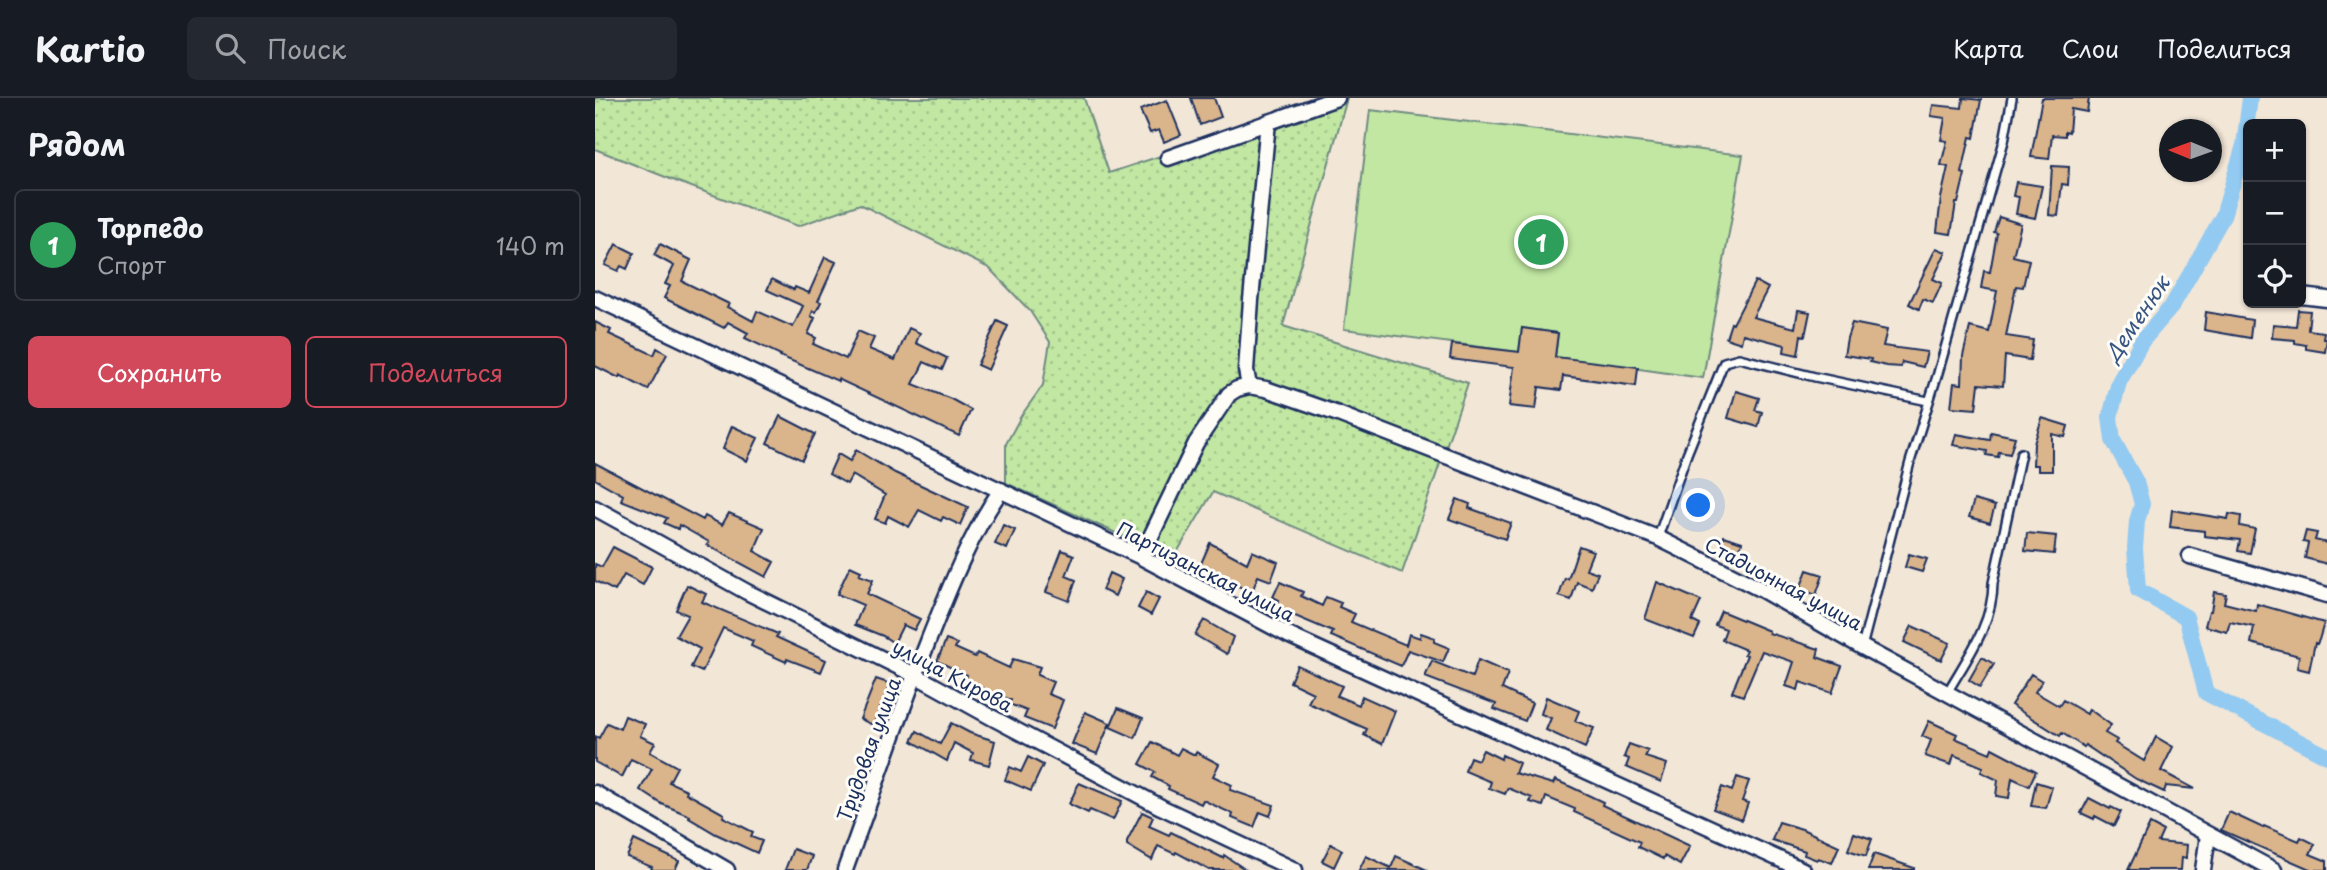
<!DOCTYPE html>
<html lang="ru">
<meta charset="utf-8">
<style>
body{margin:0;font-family:"Playpen Sans",sans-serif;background:#242831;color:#f1f3f6}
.controls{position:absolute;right:21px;top:21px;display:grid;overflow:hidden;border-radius:10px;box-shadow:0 2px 5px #0004}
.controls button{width:63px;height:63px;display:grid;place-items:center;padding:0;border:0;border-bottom:2px solid #363941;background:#171b24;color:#f1f3f6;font:35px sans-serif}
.compass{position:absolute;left:1564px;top:21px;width:63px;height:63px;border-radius:50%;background:#171b24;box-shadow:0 2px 5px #0004;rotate:271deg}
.you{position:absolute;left:1104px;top:408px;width:24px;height:24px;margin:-18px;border:5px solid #fff;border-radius:50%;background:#1a73e8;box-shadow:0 0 0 10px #1a73e833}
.badge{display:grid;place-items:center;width:46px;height:46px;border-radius:50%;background:#d1495b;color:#fff;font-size:23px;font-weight:700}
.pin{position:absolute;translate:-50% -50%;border:4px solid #fff;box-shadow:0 2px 7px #0006}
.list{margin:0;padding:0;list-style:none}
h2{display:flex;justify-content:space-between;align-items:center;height:91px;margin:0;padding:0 28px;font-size:30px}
h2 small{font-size:23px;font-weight:400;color:#9ea1a6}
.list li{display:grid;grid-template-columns:46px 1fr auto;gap:21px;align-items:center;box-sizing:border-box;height:112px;margin:0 14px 14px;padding:0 14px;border:2px solid #363941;border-radius:10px}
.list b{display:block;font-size:26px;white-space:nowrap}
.list p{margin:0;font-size:23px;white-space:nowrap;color:#9ea1a6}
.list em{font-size:23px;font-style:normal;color:#9ea1a6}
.actions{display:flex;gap:14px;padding:21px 28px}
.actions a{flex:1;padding:16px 0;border:2px solid #d1495b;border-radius:10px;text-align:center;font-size:24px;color:#d1495b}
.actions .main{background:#d1495b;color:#fff}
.icon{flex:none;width:38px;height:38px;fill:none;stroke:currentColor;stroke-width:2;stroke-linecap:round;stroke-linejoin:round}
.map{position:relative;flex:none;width:1732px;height:772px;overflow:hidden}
header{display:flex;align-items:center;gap:42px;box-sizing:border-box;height:98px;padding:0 35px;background:#171b24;border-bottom:2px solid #363941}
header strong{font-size:33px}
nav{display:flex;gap:38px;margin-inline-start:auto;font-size:24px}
.search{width:490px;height:63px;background:#242831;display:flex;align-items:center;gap:18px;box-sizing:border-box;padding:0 24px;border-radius:10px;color:#9ea1a6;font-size:26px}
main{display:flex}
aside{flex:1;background:#171b24}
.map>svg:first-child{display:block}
.park{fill:url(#park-dots);stroke:#6e8b80;stroke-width:2}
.pitch{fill:#c1e7a2;stroke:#6e8b80;stroke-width:2}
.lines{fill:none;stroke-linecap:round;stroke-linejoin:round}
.canal{stroke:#92caf1;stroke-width:16}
.building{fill:#dab48b;stroke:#1b2f5e;stroke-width:2}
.service-casing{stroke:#1b2f5e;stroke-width:12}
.minor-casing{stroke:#1b2f5e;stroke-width:19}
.service{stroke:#fdfcf7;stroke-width:7}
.minor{stroke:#fdfcf7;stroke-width:14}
.labels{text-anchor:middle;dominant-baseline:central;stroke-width:6;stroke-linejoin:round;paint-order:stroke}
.street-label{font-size:19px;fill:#1b2f5e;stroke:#fdfcf7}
.water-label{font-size:21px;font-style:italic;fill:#395683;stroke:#fdfcf7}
</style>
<header>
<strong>Kartio</strong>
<div class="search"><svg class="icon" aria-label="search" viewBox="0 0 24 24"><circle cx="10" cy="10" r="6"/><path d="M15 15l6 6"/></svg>Поиск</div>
<nav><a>Карта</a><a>Слои</a><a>Поделиться</a></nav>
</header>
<main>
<aside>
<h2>Рядом<small></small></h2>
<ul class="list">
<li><span class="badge" style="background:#2e9e5b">1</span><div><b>Торпедо</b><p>Спорт</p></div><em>140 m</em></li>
</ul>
<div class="actions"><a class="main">Сохранить</a><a>Поделиться</a></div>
</aside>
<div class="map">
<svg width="1732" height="772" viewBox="0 0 1732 772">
<defs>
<pattern id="park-dots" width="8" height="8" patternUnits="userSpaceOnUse" patternTransform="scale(1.75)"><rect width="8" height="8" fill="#c1e7a2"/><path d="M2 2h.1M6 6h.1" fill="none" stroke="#a5c68e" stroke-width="1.8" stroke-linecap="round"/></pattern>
</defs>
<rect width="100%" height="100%" fill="#f2e6d7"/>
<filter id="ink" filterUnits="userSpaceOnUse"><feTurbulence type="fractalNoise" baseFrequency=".0143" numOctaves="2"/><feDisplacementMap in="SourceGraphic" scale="14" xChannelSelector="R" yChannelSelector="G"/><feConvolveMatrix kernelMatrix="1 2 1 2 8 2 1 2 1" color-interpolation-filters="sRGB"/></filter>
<g filter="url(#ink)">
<path class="park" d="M0 0H489L514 75 741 0H752L688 228 873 285 807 475 618 394 578 461 411 385V346L426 318 448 287 455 244 435 213 394 170 265 106 203 128 83 84 0 51Z"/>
<path class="pitch" d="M775 12 1148 57 1108 280 960 259 963 235 927 230 924 254 749 231Z"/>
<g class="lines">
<path class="canal" d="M1655 0 1649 47 1628 118 1577 208 1547 243 1524 284 1515 319 1518 342 1541 384 1547 406 1542 423 1540 450 1543 492 1591 519 1611 595 1732 658"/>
</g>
<path class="building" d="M596 0H619L626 19 605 27Z
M1368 0 1386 2 1379 40 1375 39 1367 75 1370 76 1363 105H1361L1356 136 1342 134 1346 100 1353 69 1346 67 1352 43 1346 42 1350 20 1336 18 1338 7 1367 10Z
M1447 0H1494L1492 14 1476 11 1474 34 1470 33V38L1457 37 1454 61 1436 59Z
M572 2 586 37 569 44 564 32 555 35 545 12Z
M1457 68 1474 69 1473 87 1467 86 1463 118 1454 117Z
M1421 84 1447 88 1440 120 1421 116 1424 99 1418 98Z
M1404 119 1426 126 1418 158 1434 162 1428 189 1421 188 1411 238 1438 242 1435 262 1410 258 1408 288 1384 286 1381 311 1356 309 1359 285 1367 286 1368 258 1375 229 1394 234 1402 193 1386 190 1389 173 1395 174 1402 135 1399 134Z
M21 146 39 155 32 171 26 168 23 173 10 167Z
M65 146 96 162 87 183 134 206 132 209 158 223 162 213 198 229 208 208 172 192 177 181 199 192 200 189 214 195 230 159 241 164 223 203 226 204 221 214 218 213 216 218 220 220 213 236 221 240 218 246 251 261 263 233 279 240 274 251 300 262 314 230 325 235 321 245 352 260 347 272 329 264 318 286 356 301 376 312 364 338 243 281V283L185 258 186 257 150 240 153 235 133 224 129 230 69 200 75 188 70 186 79 168 59 157Z
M1341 150 1351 154 1338 181 1347 185 1338 205 1328 201 1324 211 1314 206Z
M1160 183 1173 190 1158 219 1200 230 1203 212 1215 214 1210 238 1206 237 1203 257 1189 254 1190 247 1148 236 1146 245 1131 240 1136 225 1138 226Z
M1703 212 1715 213 1713 232 1729 234 1728 241H1732L1730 254 1711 251V247L1700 245V242L1677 240 1678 226 1701 228Z
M1611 214 1657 222 1655 240 1609 232Z
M402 223 413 228 393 272 382 267Z
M0 224 16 232 14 236 59 257 62 250 72 256 53 292 25 277 24 280 0 268Z
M1257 225 1292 232 1288 248 1332 254 1328 269 1307 264 1306 269 1291 268 1275 264 1276 261 1249 257 1252 240Z
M927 230 963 235 960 259 1043 269 1041 288 968 278 966 292 944 289 941 311 914 308 919 269 855 261 857 246 924 254Z
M1141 293 1164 300 1160 312 1167 314 1163 329 1133 320Z
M185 318 220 336 207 362 172 345Z
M1447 320 1473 328 1470 339 1457 336V373H1443V367H1438L1439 346Z
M137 328 163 340 152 363 128 351Z
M1396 334 1420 339 1415 356 1404 354 1403 359 1391 357 1392 353 1358 347 1361 336 1395 342Z
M261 352 300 375 373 409 365 427 348 419 346 423 324 412 314 429 293 418 290 425 280 421 290 397 257 377 252 386 234 376 243 356 255 363Z
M0 365 108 422 110 418 127 427 134 415 169 430 159 453 179 464 171 479 112 447 114 444 84 427 83 431 69 425 72 420 26 402 28 397 0 381Z
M862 401 875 406 874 410 916 425 910 441 854 421Z
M1379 402 1400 408 1395 425 1374 419Z
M1577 412 1633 421 1634 416 1646 418 1645 428 1660 431 1655 455 1643 453 1645 442 1609 438V433L1575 429Z
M408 427 420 432 412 451 400 446Z
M1711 433 1722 435 1720 442 1732 445V466L1710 460 1713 445 1708 444Z
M1432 435 1461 438 1459 456 1430 453Z
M1129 438 1147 444 1143 457 1125 451Z
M615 445 652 465 657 453 683 464 676 483 663 478 657 494 636 485 635 488 615 478 616 475 604 470Z
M984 448 998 453 991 471 1003 475 997 490 982 484 976 502 964 498 970 480 973 481Z
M18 449 57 469 48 487 29 477 20 493 0 483V466L7 469Z
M467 452 479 457 471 478 481 482 474 503 451 494Z
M1314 456 1332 461 1327 474 1310 469Z
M255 468 266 473 264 477 278 482 272 496 325 521 319 532 308 527 299 545 288 538 260 527 268 507 242 496Z
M1212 472 1228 477 1221 497 1205 491Z
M514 475 527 481 520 498 507 492Z
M685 484 708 494 706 498 727 508 731 499 746 505 744 509 760 516 756 524 811 547 814 536 825 540 826 535 840 540 839 544 854 550 848 564 813 552 806 568 736 538 738 534 681 510 684 502 678 499Z
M1062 484 1106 503 1097 523 1105 527 1099 540 1050 521Z
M92 487 111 496 107 504 183 536 181 539 231 562 226 574 192 561 191 564 156 548 158 543 128 530 107 574 96 569 105 551 81 538 93 517 81 512Z
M551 494 564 501 556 517 543 510Z
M1619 494 1631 496 1629 505 1661 513 1662 506 1729 525 1724 542 1722 546 1720 545 1714 573 1702 570 1704 558 1656 545 1659 529 1635 524 1632 534 1610 528 1614 513H1616Z
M1126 513 1174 533V535L1224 551 1222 559 1247 568 1237 595 1205 584 1203 592 1191 588 1199 564 1167 553 1148 598 1137 594 1152 557 1149 556 1151 552 1127 542 1131 531 1120 527Z
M609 522 638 539 632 556 600 537Z
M1317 528 1355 545 1346 562 1309 544Z
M351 542 362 546 360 550 380 559 382 555 414 570 418 561 445 569 442 577 458 584 453 596 468 602 457 631 429 620 432 613 414 606 416 602 369 583 372 577 342 563Z
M1387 559 1399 566 1385 589 1374 582Z
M883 562 913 575 907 591 937 605 930 623 899 611 901 606 830 579 837 563 877 579Z
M702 567 747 588 742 598 764 607 767 598 800 613 787 646 769 637 772 631 713 605 718 595 695 584Z
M1436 576 1447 583 1440 594 1464 608 1468 602 1492 616 1494 611 1516 627 1510 635 1522 642 1520 645 1549 663 1561 639 1578 649 1566 673 1600 691 1571 688 1569 694 1541 681 1490 647 1489 649 1467 635 1465 638 1416 607Z
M281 581 296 586 278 627 265 621Z
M951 599 984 613 980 623 999 630 990 650 951 632 956 620 946 616Z
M523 610 548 620 540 640 515 629Z
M490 614 515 625 502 656 477 646Z
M30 618 50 626 45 638 60 645 55 654 82 669 74 684 92 692 91 695 129 716 128 719 158 734 156 739 167 743 162 755 121 736 94 720 95 718 67 706 45 692 57 671 36 661 27 679 0 664V638L4 640 12 625 25 631Z
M1334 623 1362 636 1360 640 1395 655 1397 650 1441 673 1434 688 1417 680 1414 700 1401 698 1403 682 1386 674 1388 669 1359 657 1356 667 1330 658 1336 642 1327 638Z
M356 625 375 635 400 643 394 667 376 662 378 655 359 645 352 663 317 643 322 633 345 646Z
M557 644 582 657 586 650 600 657 601 654 624 666 618 678 637 687 635 692 679 707 675 718 665 714 659 729 637 720 638 716 608 702 606 706 573 691 574 688 557 679 560 674 545 666Z
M1034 646 1053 653 1050 659 1072 666 1066 684 1031 669 1034 661 1029 659Z
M888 652 906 661 907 657 924 665 920 675 958 686 960 682 974 688 1008 704 1007 707 1095 748 1085 767 1069 758 1068 761 1043 749 1045 744 979 714 980 711 951 699 948 708 935 704 937 700 913 690 910 696 894 690 896 684 870 673 875 659 883 662Z
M433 659 448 667 436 693 410 682 415 669 426 674Z
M1142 679 1154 683 1147 703 1153 705 1147 722 1118 711 1127 689 1137 693Z
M1441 684 1457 689 1451 710 1436 708Z
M484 685 527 703 518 722 495 712 493 715 474 706Z
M1494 700 1515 711 1516 709 1526 714 1519 728 1500 718 1499 721 1486 715Z
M547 714 558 719 554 728 574 737 576 734 628 760 629 757 651 772H614L581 754 580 756 563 748 557 762 532 747V743Z
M1634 714 1668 730 1669 728 1704 743 1706 739 1720 746 1715 756 1732 763V772H1717L1626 732Z
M1184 724 1207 731 1244 748 1237 765 1223 760 1222 762 1209 757 1210 753 1177 742Z
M1555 726 1568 733 1563 744 1592 747 1591 760 1587 759 1586 772H1533Z
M1259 735 1277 741 1271 758 1253 752Z
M39 742 84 763 80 772H56L57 769 32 759Z
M736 746 747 752 739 769 727 763Z
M198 751 217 758 212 772H190Z
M1279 756 1319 770V772H1273Z
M771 758 796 770 801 758 832 772H764Z"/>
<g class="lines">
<g class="service-casing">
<path id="service" d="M1063 439 1092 356 1129 264 1144 260 1220 279 1333 303
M1267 549 1315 364 1343 275 1409 43 1417 0
M1352 595C1372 560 1398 526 1398 485L1426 355"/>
</g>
<g class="minor-casing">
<path id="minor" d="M573 60 742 0
M1706 198 1732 201
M0 200 546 459 695 538 1208 772
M654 288 651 272 656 202 673 24
M0 410 152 494 320 577 396 619 566 709 700 772
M1595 458 1732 497
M546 459 601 345 634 296 642 291 654 288 671 291 743 316 1063 440 1167 492 1267 549 1679 772
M0 695 132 772
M250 772C278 695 304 617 334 541 354 491 375 437 406 392
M1608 772 1613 737"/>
</g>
<use href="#service" class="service"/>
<use href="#minor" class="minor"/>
</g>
</g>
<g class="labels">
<g class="street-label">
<text transform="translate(611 473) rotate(27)">Партизанская улица</text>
<text transform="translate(1189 485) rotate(28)">Стадионная улица</text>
<text transform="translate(358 577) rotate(28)">улица Кирова</text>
<text transform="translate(273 651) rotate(-70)">Трудовая улица</text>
</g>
<g class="water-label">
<text transform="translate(1541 220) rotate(-56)">Деменюк</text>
</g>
</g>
</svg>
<div class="controls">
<button>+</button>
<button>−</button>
<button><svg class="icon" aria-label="locate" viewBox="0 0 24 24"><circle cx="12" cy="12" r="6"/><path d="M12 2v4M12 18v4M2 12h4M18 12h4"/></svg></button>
</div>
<svg class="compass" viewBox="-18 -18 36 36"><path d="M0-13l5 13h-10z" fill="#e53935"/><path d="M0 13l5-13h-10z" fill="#9ea1a6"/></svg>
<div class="you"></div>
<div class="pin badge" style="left:946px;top:144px;background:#2e9e5b">1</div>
</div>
</main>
